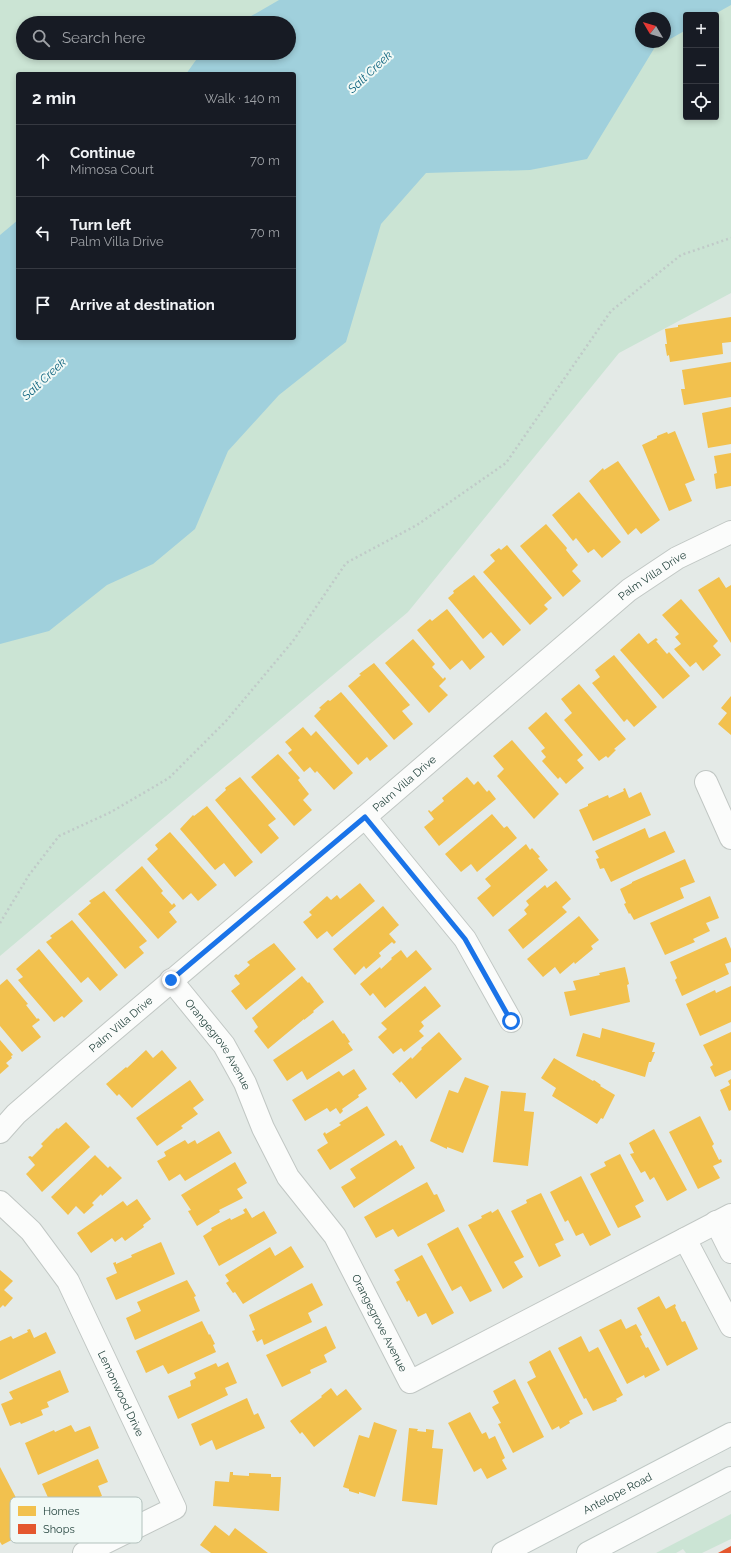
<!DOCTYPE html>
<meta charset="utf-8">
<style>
body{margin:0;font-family:Raleway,sans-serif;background:#20242c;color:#f1f3f6}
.controls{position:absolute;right:12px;top:12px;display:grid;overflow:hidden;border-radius:4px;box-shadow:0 2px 6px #0003}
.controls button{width:36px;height:36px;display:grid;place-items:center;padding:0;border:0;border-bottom:1px solid #363941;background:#171b24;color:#f1f3f6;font:20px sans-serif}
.compass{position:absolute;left:635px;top:12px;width:36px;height:36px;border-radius:50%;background:#171b24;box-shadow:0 2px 6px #0003;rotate:308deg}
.stop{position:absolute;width:12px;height:12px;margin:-9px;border:3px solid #1a73e8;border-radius:50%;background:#fff}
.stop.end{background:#1a73e8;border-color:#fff;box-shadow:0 1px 4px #0008}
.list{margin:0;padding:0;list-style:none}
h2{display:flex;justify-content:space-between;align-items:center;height:52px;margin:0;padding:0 16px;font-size:17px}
h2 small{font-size:13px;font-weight:400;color:#9ea1a6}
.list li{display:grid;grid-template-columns:26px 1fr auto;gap:12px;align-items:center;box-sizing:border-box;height:72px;padding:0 16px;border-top:1px solid #363941}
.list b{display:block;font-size:15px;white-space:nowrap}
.list p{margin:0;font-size:13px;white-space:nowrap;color:#9ea1a6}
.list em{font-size:13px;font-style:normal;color:#9ea1a6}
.icon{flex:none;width:22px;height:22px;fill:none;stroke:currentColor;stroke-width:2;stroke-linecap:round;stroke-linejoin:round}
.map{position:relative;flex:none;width:731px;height:1553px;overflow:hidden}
.search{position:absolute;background:#171b24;box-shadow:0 2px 6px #0003;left:16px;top:16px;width:280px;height:44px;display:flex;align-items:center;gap:10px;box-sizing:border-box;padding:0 14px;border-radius:22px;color:#9ea1a6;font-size:15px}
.panel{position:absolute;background:#171b24;box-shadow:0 2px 6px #0003;left:16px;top:72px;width:280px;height:268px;border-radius:4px}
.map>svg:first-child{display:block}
.green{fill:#cbe4d4;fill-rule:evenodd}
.water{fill:#a0d0dc}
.homes{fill:#f2c14e}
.shops{fill:#e4572e}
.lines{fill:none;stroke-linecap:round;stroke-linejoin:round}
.street-casing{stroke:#c1c7c4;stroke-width:24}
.secondary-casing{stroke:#bfc8c5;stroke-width:24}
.path{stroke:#c0cac8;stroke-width:2.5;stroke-dasharray:2 3;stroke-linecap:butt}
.street{stroke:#fbfcfb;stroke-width:22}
.secondary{stroke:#fbfcfb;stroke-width:22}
.route{stroke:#1a73e8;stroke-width:5}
.labels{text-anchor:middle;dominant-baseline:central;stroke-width:4;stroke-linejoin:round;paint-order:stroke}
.street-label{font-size:11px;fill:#1f3f39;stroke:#f1f9f6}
.water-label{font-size:12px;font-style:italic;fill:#136781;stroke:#f1f9f6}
.key{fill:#f1f9f6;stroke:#b2c1bd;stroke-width:1}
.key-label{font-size:11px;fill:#1f3f39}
</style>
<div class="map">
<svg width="731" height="1553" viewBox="0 0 731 1553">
<rect width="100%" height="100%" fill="#e4eae7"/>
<path class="green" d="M0 0H731V293L619 353 408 612 0 956ZM686 15H716V117H686ZM641 18H665V42H641ZM23 23H289V53H23ZM18 74H294V338H18Z
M731 1514V1539L702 1553H686L683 1549 676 1553H656Z"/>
<path class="water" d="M279 0H731V5L713 15H686V30L665 42V18H641V42H664L655 47 587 159 530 170 426 173 381 224 346 342 279 395 228 451 195 529 153 564 107 585 49 631 0 644V235L18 220V338H294V74H186L201 53H289V23H239Z"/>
<path class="homes" d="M731 317V342L722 343 723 354 670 362 669 355 667 356 665 344H667L665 329 678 327V325Z
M731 362V397L684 405 681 389H685L682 370Z
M731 407V444L708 448 702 413Z
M675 431 695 480 685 484 692 501 669 511 642 445 657 438V436L667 432 668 434Z
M731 453V486L716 489 714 474 717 473 714 456Z
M618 461 660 520 641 534 636 528 628 535 589 481 603 468 604 470Z
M579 492 621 542 602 558 594 549 588 553 576 538 573 541 552 515Z
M546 524 567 548 566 550 578 565 572 571 581 581 563 597 520 546Z
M507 545 552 598 544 605 548 609 530 625 483 572 495 561 490 555 499 548 501 550Z
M474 575 521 630 503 646 491 632 483 639 448 598 454 593 453 591Z
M719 577 726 588 731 585V643L698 590Z
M681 599 718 641 713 646 721 655 703 671 696 662 690 667 674 649 681 644 675 637 679 634 662 615Z
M447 609 485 657 470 670 462 660 450 670 417 630 430 619 432 621Z
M639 633 648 644 656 638 658 640 656 641 667 654 669 652 690 676 663 699 620 650Z
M413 639 435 664 432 667 443 679 445 677 446 679 439 686 448 695 429 713 385 663Z
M614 655 657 707 634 727 627 719 624 722 592 683 600 677 595 670Z
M374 663 410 705 402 711 413 724 394 740 348 686 361 675 359 674Z
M579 684 626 739 614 749 616 750 608 758 606 756 599 761 564 720 572 713 561 699Z
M341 692 388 746 370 761 367 757 358 765 314 716 321 709 319 708 328 700 330 701Z
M731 696V735L718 724 727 713 721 708Z
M546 712 583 755 577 760 584 768 566 784 560 777 558 779 542 761 546 757 541 751 545 748 528 728Z
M303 727 311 736 316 731 353 773 334 790 317 771 315 773 310 767 304 772 288 753 292 750 285 742Z
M512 740 559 794 534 819 497 776 504 769 493 756Z
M278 754 300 778 298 780 309 794 303 800 312 810 294 826 251 777Z
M240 777 276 819 268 825 279 838 261 854 215 800 226 790 225 788Z
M467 777 474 785 478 781 487 792 489 790 496 799 439 846 424 827 434 819 428 811 429 810 431 812 444 801 442 798Z
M625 788 629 798 641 792 651 815 593 841 579 810 588 806V804L608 795 609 798 624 791 623 789Z
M207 806 253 862 235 877 224 863 215 870 180 829 193 815 194 816Z
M492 814 504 828 507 826 517 838 477 872 471 864 461 872 445 854Z
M645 828 649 838 665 831 675 852 611 882 604 868 600 869 596 859 599 858 595 851Z
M170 832 217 885 198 901 191 893 183 900 147 859 158 849 155 845Z
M526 844 530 850 532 848 540 857 538 858 548 870 493 917 477 898 491 886 485 879Z
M685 859 695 882 680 888 684 898 634 920 630 913 629 914 624 904 626 903 620 889 632 883V882Z
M142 866 163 891 161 893 172 905 174 903 176 906 169 912 177 922 158 939 115 890Z
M556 881 571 899 562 907 567 912 523 949 508 930 527 914 524 910 529 905 526 901 545 885 547 888Z
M360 883 375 901 332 937 327 931 317 939 303 922 312 915 309 912 327 896 331 900 337 895 340 899Z
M104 891 147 941 139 947 144 953 125 969 78 914 91 903 89 901Z
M710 896 719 918 706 923 710 931 693 939 695 942 665 955 650 923Z
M383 906 399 925 389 934 396 942 394 944 392 942 379 953 381 956 366 969 364 966 355 975 333 949Z
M579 916 599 940 591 946 593 949 575 964 574 962 560 974 555 967 543 977 527 959Z
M72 920 118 975 100 991 88 977 81 983 46 942 52 938 50 936Z
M726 937 731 949V962L725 964 729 974 682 996 675 980 677 978 670 962Z
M274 943 296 969 246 1010 231 991 240 984 234 976 236 974 238 975 250 965 247 962Z
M39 949 83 1001 64 1018 62 1016 54 1022 18 980 23 977 16 969Z
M401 950 407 958 416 950 432 969 385 1008 373 993 370 996 360 984 380 967 381 969 392 959 391 958Z
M625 967 629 984 627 985 630 1002 570 1016 564 992 576 990 573 981 600 975 599 973Z
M302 976 308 983 309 982 324 1002 313 1011 314 1012 304 1020V1019L268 1049 254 1031 258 1027 252 1018Z
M7 979 28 1004 26 1005 37 1019 38 1018 40 1020 32 1026 41 1037 22 1052 0 1026V985Z
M425 986 441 1006 421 1022 424 1026 419 1031 424 1036 404 1052 401 1048 393 1054 378 1037 387 1029 381 1023Z
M731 986V1022L700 1036 686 1004 715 990 716 993Z
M333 1020 343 1034 344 1033 350 1042 348 1043 353 1050 307 1080 302 1071 287 1081 273 1060Z
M602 1028 655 1043 652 1052H655L651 1062H649L645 1077 576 1056 583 1033 600 1038Z
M439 1032 462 1059 416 1099 401 1081 400 1083 392 1074 411 1057 412 1059 422 1049 421 1048Z
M731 1032V1070L715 1077 710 1067 713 1065 703 1045Z
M0 1040 13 1055 11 1056 12 1058 6 1063 9 1066 0 1074Z
M146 1050 153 1058 162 1050 177 1068 132 1108 119 1094 117 1096 106 1084 126 1067 127 1068Z
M554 1058 593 1081 594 1080 601 1085 600 1086 615 1095 603 1119 601 1118 597 1124 552 1096 556 1088 541 1078Z
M354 1069 367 1089 358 1095 359 1097 342 1109 343 1111 340 1114 336 1108 330 1112 327 1108 305 1121 292 1100 339 1071 343 1076Z
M465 1077 489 1086 463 1153 447 1147V1149L430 1141 449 1090 458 1093Z
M731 1079V1110L729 1111 720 1090 730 1085 728 1081Z
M190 1080 204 1100 193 1108 198 1114 181 1126 183 1128 157 1146 136 1118Z
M501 1091 526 1093 524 1111 534 1112 528 1166 493 1162Z
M367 1106 385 1135 330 1170 317 1150 328 1143 323 1134 325 1132 326 1134 341 1125 339 1123Z
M700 1116 714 1144 712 1146 719 1160 721 1159 722 1162 713 1166 720 1178 698 1189 669 1132Z
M66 1122 90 1147 42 1192 26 1174 35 1165 28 1157 30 1156 32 1157 43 1146 41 1144 57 1128 58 1129Z
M654 1129 687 1190 667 1201 654 1177 650 1180 645 1171 641 1173 630 1154 634 1153 629 1143Z
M219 1131 232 1153 185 1181 180 1174 169 1181 157 1161 166 1156 164 1152 185 1140 188 1144 195 1140 197 1144Z
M396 1140 400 1146 402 1145 415 1168 354 1208 341 1187 356 1178 350 1169Z
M620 1154 644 1201 635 1206 641 1217 618 1228 590 1174 606 1166 604 1162Z
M95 1155 108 1168 110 1166 122 1178 102 1196 101 1194 92 1203 94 1205 84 1214 76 1206 68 1215 51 1197Z
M235 1162 247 1183 237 1189 243 1198 219 1210 220 1212 197 1226 188 1211 191 1210 181 1195Z
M581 1176 611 1235 590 1246 583 1233 576 1236 568 1220 565 1222 550 1192Z
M427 1182 434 1195 437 1194 445 1211 398 1237 393 1229 376 1238 364 1217Z
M541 1193 564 1240 555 1244 561 1256 539 1267 511 1211 527 1203 526 1200Z
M137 1199 151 1219 143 1225 144 1227 125 1241 122 1237 115 1242 112 1238 91 1253 77 1233 123 1201 127 1206Z
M246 1208 252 1218 264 1211 277 1233 219 1266 203 1236 212 1230 211 1228 230 1218 231 1220 245 1213 243 1210Z
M498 1209 524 1257 514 1262 523 1277 503 1289 468 1225 482 1218 481 1216 491 1211 492 1213Z
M458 1227 492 1291 470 1302 461 1286 452 1291 427 1244Z
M161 1242 175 1274 116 1300 106 1278 117 1273 113 1263 116 1262V1264L132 1257 131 1255Z
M291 1246 304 1267 243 1304 235 1292 233 1293 226 1283 229 1281 225 1275 270 1247 275 1256Z
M422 1255 454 1313 432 1325 426 1313 418 1317 409 1300 407 1302 396 1282 400 1280 394 1270Z
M0 1270 13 1281 4 1290 13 1298 5 1307 3 1305 0 1308Z
M187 1280 196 1296 194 1297 200 1311 135 1340 126 1318 141 1311 137 1302Z
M312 1283 323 1305 308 1313 312 1322 264 1345 262 1339 257 1342 252 1331 255 1330 249 1315Z
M659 1296 666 1309 675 1304 676 1306 675 1307 682 1322 685 1321 698 1349 667 1366 637 1308Z
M621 1319 626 1329 636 1324 642 1335 640 1336 646 1348 648 1347 660 1370 645 1378 644 1375 627 1384 599 1330Z
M202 1321 209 1335 210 1334 215 1344 213 1345 216 1352 168 1374 163 1365 146 1373 136 1351Z
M326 1326 336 1348 324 1355 327 1362 310 1370 311 1373 282 1387 266 1355Z
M30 1329 34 1338 46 1332 56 1353 0 1380V1341L11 1336 13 1339 28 1332 27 1330Z
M581 1336 589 1352 598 1347 623 1395 616 1399 617 1401 593 1411 586 1398 584 1399 558 1348Z
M550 1350 583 1414 569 1421 570 1423 560 1429 559 1426 552 1430 527 1382 536 1377 529 1362Z
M228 1362 237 1383 225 1388 228 1395 178 1419 168 1396 191 1386 190 1381 196 1378 194 1373 216 1363 218 1367Z
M60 1370 69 1392 47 1402 49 1407 41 1410 43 1415 21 1424 20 1422 10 1426 1 1404 13 1399 9 1392Z
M515 1379 544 1437 513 1453 498 1424 501 1423 492 1407 499 1403 493 1391Z
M331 1388 337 1396 346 1389 362 1409 314 1447 302 1432 300 1434 290 1421 322 1397 321 1396Z
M247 1398 254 1415 258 1413 265 1428 216 1450 212 1440 200 1446 191 1424Z
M470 1412 482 1434 486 1432 489 1439 495 1436 505 1458 502 1460 507 1469 487 1479 481 1468 474 1472 448 1423Z
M374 1422 397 1430 375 1497 359 1492V1494L349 1491V1489L343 1487 359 1435 369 1438Z
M71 1425 75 1432 90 1426 99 1448 38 1475 25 1443 54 1430 55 1432Z
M409 1428 418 1429 417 1431 426 1432V1429L434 1430 432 1448 443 1449 437 1505 402 1501Z
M98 1459 108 1482 98 1486 102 1496 53 1517 47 1503 50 1502 42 1484Z
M0 1467 25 1515 16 1519 23 1534 2 1545 0 1542Z
M230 1472H233V1475L249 1476V1473L271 1474V1477H281L279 1511 213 1506 215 1481 229 1482Z
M215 1525 229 1536 235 1528 268 1553H211L200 1545Z"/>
<path class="shops" d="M731 1546V1553H718Z"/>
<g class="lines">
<g class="street-casing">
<g id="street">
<path d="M706 782 731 838"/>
<path d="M365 817 465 939 511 1021"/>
<path id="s1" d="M171 980 224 1045 245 1083 263 1128 288 1177 335 1236 410 1382 731 1215"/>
<path id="s2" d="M0 1132 16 1114 69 1068 365 817 629 590 677 558 731 532"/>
<path id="s3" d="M0 1202 31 1231 68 1281 175 1508 84 1553"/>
<path d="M716 1222 731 1252"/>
<path d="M685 1239 731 1326"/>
</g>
</g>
<g class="secondary-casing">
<g id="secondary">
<path id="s4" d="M503 1553 731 1434"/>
<path d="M588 1553 731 1478"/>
</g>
</g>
<path class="path" d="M0 923 29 875 59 836 111 812 169 778 226 721 293 641 346 563 417 525 506 463 611 311 681 255 731 238"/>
<use href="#street" class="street"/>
<use href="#secondary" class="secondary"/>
</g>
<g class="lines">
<path class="route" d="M171 980 365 817 465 939 511 1021"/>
</g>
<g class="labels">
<g class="street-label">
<text stroke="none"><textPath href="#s2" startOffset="858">Palm Villa Drive</textPath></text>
<text stroke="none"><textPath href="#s2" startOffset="534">Palm Villa Drive</textPath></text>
<text stroke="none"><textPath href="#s2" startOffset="162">Palm Villa Drive</textPath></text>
<text stroke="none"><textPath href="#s1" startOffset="80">Orangegrove Avenue</textPath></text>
<text stroke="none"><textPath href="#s1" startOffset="404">Orangegrove Avenue</textPath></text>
<text stroke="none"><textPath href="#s3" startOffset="229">Lemonwood Drive</textPath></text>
<text stroke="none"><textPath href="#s4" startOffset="129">Antelope Road</textPath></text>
</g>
<g class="water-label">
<text transform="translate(370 72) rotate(-43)">Salt Creek</text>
<text transform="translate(44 379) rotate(-43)">Salt Creek</text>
</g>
</g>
<rect x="10" y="1497" width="132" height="46" rx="6" class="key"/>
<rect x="18" y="1506" width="18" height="10" fill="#f2c14e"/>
<rect x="18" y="1524" width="18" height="10" fill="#e4572e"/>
<g class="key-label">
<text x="43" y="1515">Homes</text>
<text x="43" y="1533">Shops</text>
</g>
</svg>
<div class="controls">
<button>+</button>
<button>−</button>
<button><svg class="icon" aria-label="locate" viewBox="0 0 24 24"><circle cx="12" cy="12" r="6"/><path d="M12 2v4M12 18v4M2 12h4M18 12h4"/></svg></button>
</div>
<svg class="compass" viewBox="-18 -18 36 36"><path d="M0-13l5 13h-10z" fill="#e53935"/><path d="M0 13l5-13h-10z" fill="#9ea1a6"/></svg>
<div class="stop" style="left:511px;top:1021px"></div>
<div class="stop end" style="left:171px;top:980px"></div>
<div class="search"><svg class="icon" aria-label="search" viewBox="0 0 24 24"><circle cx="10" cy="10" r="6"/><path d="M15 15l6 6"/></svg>Search here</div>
<section class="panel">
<h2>2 min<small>Walk · 140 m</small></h2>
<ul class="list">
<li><svg class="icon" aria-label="ahead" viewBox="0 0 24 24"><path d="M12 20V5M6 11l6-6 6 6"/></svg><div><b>Continue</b><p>Mimosa Court</p></div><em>70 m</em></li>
<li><svg class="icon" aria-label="left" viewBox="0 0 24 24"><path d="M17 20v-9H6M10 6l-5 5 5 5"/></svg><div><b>Turn left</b><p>Palm Villa Drive</p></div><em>70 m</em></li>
<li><svg class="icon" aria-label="arrive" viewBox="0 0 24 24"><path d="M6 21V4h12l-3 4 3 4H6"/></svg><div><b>Arrive at destination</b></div></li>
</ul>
</section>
</div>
